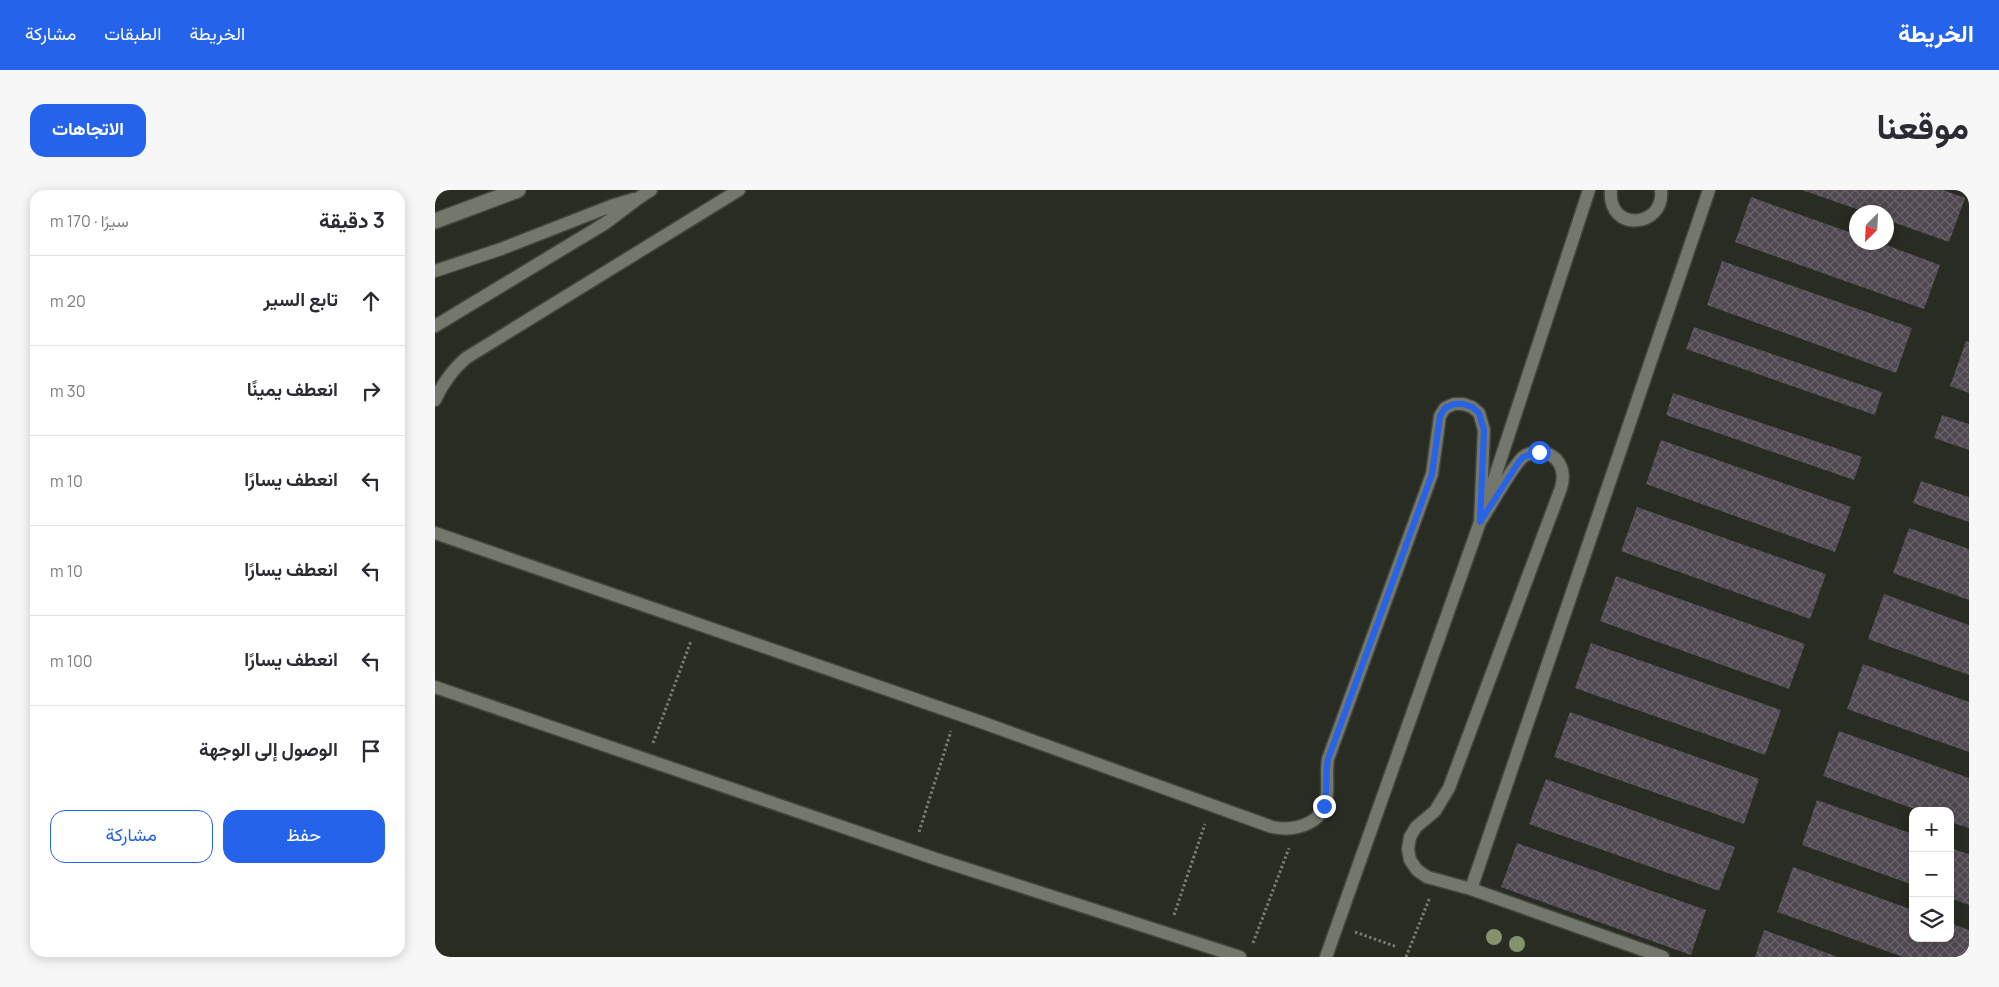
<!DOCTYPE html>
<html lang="ar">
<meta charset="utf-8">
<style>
body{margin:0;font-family:Manrope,Vazirmatn,sans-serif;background:#f7f7f7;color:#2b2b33;direction:rtl}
.controls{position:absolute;right:15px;bottom:15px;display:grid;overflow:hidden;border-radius:10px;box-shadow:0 2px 12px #0003}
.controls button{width:45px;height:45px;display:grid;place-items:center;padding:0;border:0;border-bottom:1px solid #e1e1e2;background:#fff;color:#2b2b33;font:25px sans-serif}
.compass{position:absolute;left:1414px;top:15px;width:45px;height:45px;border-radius:50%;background:#fff;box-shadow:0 2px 12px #0003;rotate:204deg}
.stop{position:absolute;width:15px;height:15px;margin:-11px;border:4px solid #2563eb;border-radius:50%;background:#fff}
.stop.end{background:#2563eb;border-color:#fff;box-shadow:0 1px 5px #0008}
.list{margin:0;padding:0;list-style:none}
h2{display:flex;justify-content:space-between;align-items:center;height:65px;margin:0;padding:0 20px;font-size:21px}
h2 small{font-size:16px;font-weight:400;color:#7c7c81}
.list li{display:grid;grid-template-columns:32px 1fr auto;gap:15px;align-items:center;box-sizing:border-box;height:90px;padding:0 20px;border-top:1px solid #e1e1e2}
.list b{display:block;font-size:19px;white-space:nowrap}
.list em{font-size:16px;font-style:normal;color:#7c7c81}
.actions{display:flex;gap:10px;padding:15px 20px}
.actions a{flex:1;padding:11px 0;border:1px solid #2563eb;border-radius:15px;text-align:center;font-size:18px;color:#2563eb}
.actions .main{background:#2563eb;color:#fff}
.icon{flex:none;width:28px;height:28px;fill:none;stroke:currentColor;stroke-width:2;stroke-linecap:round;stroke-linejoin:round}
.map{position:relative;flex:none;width:1534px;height:767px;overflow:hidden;direction:ltr;border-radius:15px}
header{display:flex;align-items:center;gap:30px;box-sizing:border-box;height:70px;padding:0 25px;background:#2563eb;color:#fff}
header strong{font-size:24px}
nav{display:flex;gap:28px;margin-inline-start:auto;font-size:18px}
.intro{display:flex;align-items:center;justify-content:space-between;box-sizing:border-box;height:120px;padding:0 30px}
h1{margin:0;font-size:35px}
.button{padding:12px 22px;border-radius:15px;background:#2563eb;color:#fff;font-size:18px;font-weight:700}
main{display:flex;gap:30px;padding:0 30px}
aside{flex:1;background:#fff;border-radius:15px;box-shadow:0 2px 12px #0003}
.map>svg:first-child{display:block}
.building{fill:url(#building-cross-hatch)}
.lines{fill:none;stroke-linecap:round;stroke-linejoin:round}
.service-casing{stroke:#43463e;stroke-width:15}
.tertiary-casing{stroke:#43463e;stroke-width:18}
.path{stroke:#777b72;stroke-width:3;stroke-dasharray:2.5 2.5;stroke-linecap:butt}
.service{stroke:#73776c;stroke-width:12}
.tertiary{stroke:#73776c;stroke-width:15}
.tree{fill:#84936c}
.route{stroke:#2563eb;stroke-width:6}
</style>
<header>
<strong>الخريطة</strong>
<nav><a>الخريطة</a><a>الطبقات</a><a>مشاركة</a></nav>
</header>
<div class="intro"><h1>موقعنا</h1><a class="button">الاتجاهات</a></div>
<main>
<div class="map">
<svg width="1534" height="767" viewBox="0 0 1534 767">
<defs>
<pattern id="building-cross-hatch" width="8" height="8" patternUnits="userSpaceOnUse" patternTransform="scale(1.25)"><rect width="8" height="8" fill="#504850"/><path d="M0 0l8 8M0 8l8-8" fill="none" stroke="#6a636a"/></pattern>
</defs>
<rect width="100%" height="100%" fill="#282c22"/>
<path class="building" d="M1367 0H1508L1530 8 1514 52 1452 30V22H1430Z
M1316 7 1422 45V52H1443L1505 75 1489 119 1300 52Z
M1287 71 1477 138 1461 183 1272 115Z
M1259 137 1447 202 1440 225 1251 159Z
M1531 151 1534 152V203L1515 196Z
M1238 203 1427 267 1419 290 1231 225Z
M1507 225 1534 234V260L1499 248Z
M1226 250 1416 317 1400 362 1211 294Z
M1486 291 1534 307V332L1478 313Z
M1202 317 1391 384 1375 429 1186 361Z
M1474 338 1534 359V410L1458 383Z
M1181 386 1370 454 1354 499 1165 431Z
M1449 404 1534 435V485L1433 449Z
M1156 453 1346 520 1330 565 1140 498Z
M1428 474 1534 512V562L1412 519Z
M1135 522 1324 589 1309 634 1119 567Z
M1404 541 1534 588V638L1515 632V621H1485L1388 586Z
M1111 589 1300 657 1284 701 1094 634Z
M1382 610 1478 644V695L1367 655Z
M1082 653 1271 720 1256 765 1066 697Z
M1515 658 1534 664V715L1515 708Z
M1358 677 1478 720V748H1515V733L1534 740V767H1468L1342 722Z
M1329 740 1403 767H1320Z"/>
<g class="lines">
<g class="service-casing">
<path id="service" d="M1176 0C1172 43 1230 38 1226 0
M0 81 66 59 176 16 199 9
M0 136 169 34C185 23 199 10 216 0
M0 210C8 193 17 180 31 168L304 0
M1045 332C1054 319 1078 275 1088 267 1098 260 1113 261 1121 269 1129 278 1129 288 1126 298L1014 598 1000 621 981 637 975 647 973 659 975 670 982 680 992 687 1036 699 1228 767
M0 343 546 532 837 637C861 642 891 633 892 604 893 592 891 581 893 569L997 284 1005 226 1010 218 1019 214H1028L1037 217 1044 223 1049 240 1045 332
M0 497 501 669 805 767
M1036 699 1274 0
M891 767 1045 332 1154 0"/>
</g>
<g class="tertiary-casing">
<path id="tertiary" d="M0 31 83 0"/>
</g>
<path class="path" d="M218 553 256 451
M484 642 516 541
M739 725 770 634
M920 742 962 757
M818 753 854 658
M971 767 995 707"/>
<use href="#service" class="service"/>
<use href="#tertiary" class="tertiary"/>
</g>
<g class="tree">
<circle cx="1059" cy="747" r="8"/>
<circle cx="1082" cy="754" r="8"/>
</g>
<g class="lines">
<path class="route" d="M889 616C893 601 890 585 893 569L997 284 1005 226 1010 218 1019 214H1028L1037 217 1044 223 1049 240 1045 332 1083 273 1088 267 1104 262"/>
</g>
</svg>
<div class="controls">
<button>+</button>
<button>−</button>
<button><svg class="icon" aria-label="layers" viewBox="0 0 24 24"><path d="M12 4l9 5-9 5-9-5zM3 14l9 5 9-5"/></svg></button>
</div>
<svg class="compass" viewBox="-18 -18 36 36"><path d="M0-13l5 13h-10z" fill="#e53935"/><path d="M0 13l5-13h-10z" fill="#7c7c81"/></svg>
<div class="stop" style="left:1104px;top:262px"></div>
<div class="stop end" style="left:889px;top:616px"></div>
</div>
<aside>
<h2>3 دقيقة<small>سيرًا · 170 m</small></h2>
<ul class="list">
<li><svg class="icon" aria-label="ahead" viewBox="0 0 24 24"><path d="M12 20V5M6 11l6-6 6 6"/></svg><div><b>تابع السير</b></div><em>20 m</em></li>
<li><svg class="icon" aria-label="right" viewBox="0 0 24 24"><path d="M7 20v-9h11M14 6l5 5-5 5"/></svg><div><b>انعطف يمينًا</b></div><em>30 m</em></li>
<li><svg class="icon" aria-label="left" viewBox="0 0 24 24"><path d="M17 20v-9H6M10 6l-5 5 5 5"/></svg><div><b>انعطف يسارًا</b></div><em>10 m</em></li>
<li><svg class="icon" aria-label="left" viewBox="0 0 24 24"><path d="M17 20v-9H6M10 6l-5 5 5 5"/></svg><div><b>انعطف يسارًا</b></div><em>10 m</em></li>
<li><svg class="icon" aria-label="left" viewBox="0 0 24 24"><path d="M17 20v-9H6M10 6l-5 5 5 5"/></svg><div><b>انعطف يسارًا</b></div><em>100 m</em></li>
<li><svg class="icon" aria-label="arrive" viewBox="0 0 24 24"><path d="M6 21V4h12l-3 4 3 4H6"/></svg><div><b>الوصول إلى الوجهة</b></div></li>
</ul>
<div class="actions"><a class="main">حفظ</a><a>مشاركة</a></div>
</aside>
</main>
